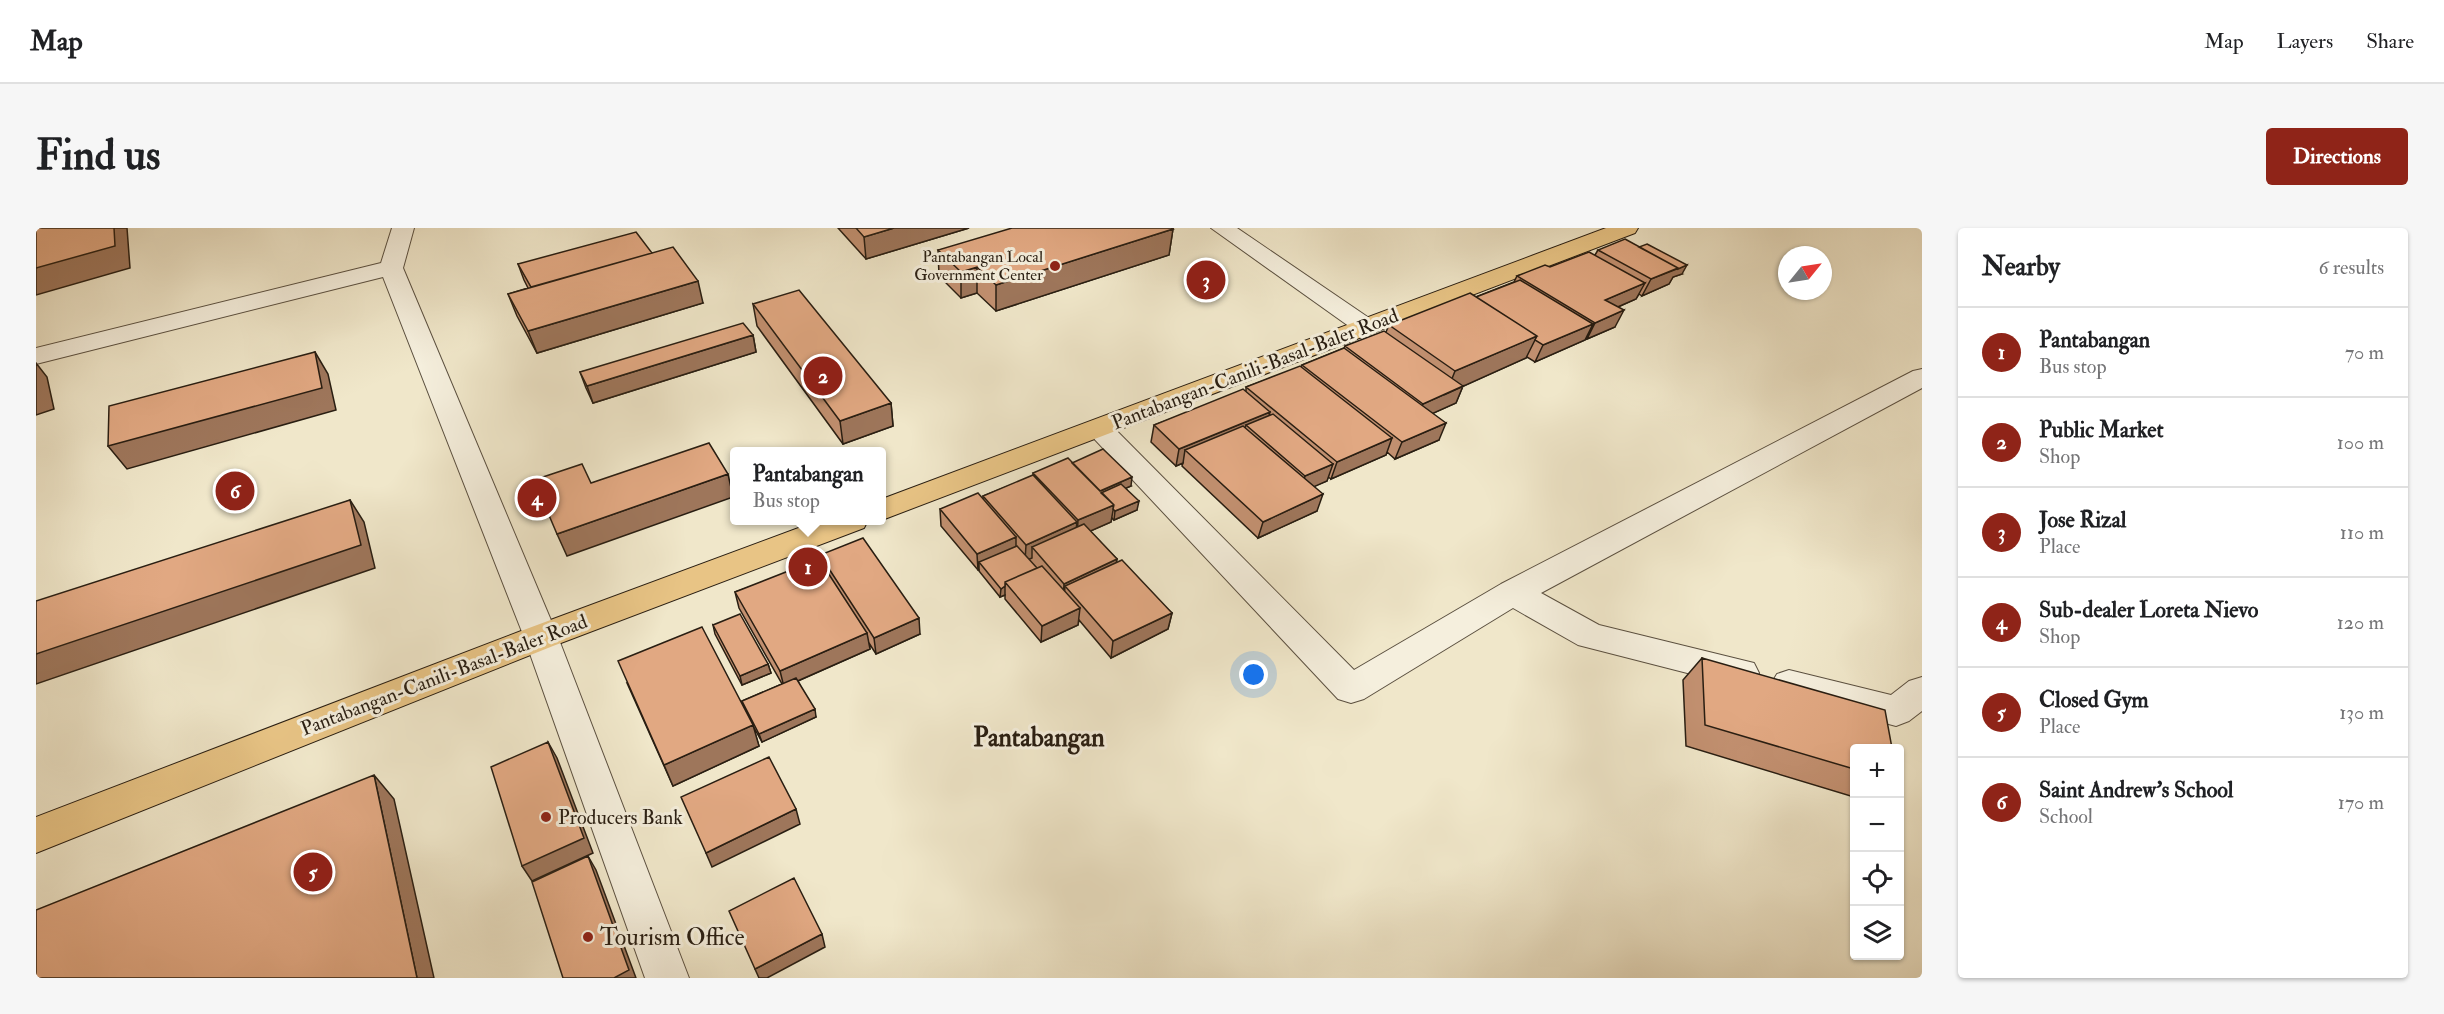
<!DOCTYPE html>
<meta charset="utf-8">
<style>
body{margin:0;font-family:"IM FELL Double Pica",serif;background:#f6f6f6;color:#202124}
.controls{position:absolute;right:18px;bottom:18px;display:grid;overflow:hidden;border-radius:6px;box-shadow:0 2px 4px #0004}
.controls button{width:54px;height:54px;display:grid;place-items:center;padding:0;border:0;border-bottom:2px solid #e0e0e0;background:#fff;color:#202124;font:30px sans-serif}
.compass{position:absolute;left:1742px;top:18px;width:54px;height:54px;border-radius:50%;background:#fff;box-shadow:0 2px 4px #0004;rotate:60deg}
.you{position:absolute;left:1218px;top:447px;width:21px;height:21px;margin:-15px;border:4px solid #fff;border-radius:50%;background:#1a73e8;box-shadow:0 0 0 9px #1a73e833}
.badge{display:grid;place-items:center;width:39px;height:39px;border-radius:50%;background:#8f2418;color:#fff;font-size:20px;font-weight:700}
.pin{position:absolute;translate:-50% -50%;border:3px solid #fff;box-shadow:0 2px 6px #0006}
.popup{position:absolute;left:694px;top:219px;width:156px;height:78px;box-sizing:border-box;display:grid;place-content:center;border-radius:6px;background:#fff;filter:drop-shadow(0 2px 4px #0005);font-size:20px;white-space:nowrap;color:#757577}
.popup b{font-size:22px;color:#202124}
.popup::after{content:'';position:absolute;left:50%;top:100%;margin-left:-12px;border:12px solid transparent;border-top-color:#fff}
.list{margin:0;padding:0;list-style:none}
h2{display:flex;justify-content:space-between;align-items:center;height:78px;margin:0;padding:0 24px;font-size:26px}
h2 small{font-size:20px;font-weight:400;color:#757577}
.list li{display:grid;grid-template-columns:39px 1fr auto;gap:18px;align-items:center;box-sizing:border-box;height:90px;padding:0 24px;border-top:2px solid #e0e0e0}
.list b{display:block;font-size:22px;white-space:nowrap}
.list p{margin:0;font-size:20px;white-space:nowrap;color:#757577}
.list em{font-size:20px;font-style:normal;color:#757577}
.icon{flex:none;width:33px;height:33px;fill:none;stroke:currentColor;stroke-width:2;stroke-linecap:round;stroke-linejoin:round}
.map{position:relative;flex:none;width:1886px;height:750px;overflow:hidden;border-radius:6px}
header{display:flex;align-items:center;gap:36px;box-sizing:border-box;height:84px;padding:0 30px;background:#fff;border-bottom:2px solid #e0e0e0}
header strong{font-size:28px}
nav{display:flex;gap:33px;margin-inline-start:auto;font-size:21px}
.intro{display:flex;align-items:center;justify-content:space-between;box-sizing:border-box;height:144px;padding:0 36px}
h1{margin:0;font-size:42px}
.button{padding:15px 27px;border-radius:6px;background:#8f2418;color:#fff;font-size:21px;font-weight:700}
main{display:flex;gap:36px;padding:0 36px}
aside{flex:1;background:#fff;border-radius:6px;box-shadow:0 2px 4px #0004}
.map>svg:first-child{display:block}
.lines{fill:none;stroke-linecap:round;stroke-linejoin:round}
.minor-casing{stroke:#5b5040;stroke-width:2}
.major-casing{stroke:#291e12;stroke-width:2}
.minor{fill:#f5efdd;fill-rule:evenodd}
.major{fill:#e8c485;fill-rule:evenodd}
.wall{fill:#c29070;stroke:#291e12;stroke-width:1.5}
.shaded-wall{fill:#9e765b;stroke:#291e12;stroke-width:1.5}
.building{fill:#e1a882;stroke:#291e12;stroke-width:1.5}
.poi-dot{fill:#8f2418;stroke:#f5efdd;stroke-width:2}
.labels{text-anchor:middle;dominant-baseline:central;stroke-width:6;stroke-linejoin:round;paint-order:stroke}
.far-poi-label{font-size:16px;fill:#291e12;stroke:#f5efdd;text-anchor:end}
.street-label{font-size:20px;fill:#291e12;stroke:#f5efdd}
.poi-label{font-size:20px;fill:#291e12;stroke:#f5efdd;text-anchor:start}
.near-poi-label{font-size:24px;fill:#291e12;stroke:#f5efdd;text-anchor:start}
.district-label{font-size:26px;font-weight:bold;fill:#291e12;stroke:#f5efdd}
</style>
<header>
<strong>Map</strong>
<nav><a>Map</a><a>Layers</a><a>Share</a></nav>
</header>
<div class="intro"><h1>Find us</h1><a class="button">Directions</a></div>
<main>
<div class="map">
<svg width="1886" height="750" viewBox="0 0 1886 750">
<rect width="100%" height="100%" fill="#f0e7ca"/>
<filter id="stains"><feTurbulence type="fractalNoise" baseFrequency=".00333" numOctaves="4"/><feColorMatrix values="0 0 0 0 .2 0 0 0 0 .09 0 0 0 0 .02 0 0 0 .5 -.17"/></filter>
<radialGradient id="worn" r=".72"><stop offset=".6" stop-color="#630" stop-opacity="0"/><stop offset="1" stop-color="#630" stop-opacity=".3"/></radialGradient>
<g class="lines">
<g class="minor-casing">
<path id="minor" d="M356 0H378L367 40 522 409 653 750H609L488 409 347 49 0 136V120L345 35Z
M1175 0H1201L1339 94 1343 99 1339 104 1330 107 1321 104Z
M1886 141V160L1505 365 1563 397 1718 435 1723 445 1718 455 1706 459 1542 417 1477 380 1328 471 1315 475 1302 471 1049 201 1053 195 1063 192 1073 195 1318 442 1465 356 1877 143Z
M1753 442 1855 467 1873 453 1886 449V483L1873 493 1860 498 1741 466 1735 456 1741 446Z"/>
</g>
<g class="major-casing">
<path id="major" d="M1570 0H1602L1599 5 846 292V271Z
M784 292H832L828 300 517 418 0 625V589L493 400Z"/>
</g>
<use href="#minor" class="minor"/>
<use href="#major" class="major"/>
</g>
<path class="wall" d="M802 0H933L830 31Z
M1137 1 1133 27 960 83 941 65 925 70 903 48 902 22Z
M1562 22 1646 46 1637 49 1633 56 1606 68 1603 66 1600 71 1582 79 1579 99 1551 111 1550 110 1549 112 1499 134 1491 129 1490 130 1427 158 1420 175 1397 185 1403 212 1359 231 1351 224 1350 227 1295 251 1292 249 1291 253 1278 258 1281 283 1222 310 1146 238 1147 235 1140 238 1115 214 1118 197 1210 163V159L1265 139 1266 137 1308 120 1309 118 1350 104 1353 97 1440 69 1478 54 1481 48 1559 27Z
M616 25 667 75 501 125 481 88 472 66 492 60 488 52 482 36Z
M717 76 855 175 857 198 807 216 721 98Z
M717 107 720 124 557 175 550 160 544 144Z
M1036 235 1095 258 1090 260 1101 282 1078 292 1076 290 1075 294 1054 303 1081 331 1080 334 1136 385 1132 401 1075 430 1043 392 1042 397 1005 414 969 371V367L964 369 943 343V342H942L905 298 904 281 947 271V268L997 248V245Z
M784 327 884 406 840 426 833 415 834 421 762 453 780 489 726 514 717 498 723 518 637 558 591 455 708 480 706 473 746 456 703 380 699 364 785 334Z
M677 397 732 436 735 445 706 457 679 406Z
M1666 430 1818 520V569L1650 518 1647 452Z"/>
<path class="shaded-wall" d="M78 0H91L94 40 0 67V40Z
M858 0H933L830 31 828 9Z
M1137 1 1133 27 960 83V57Z
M1651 37 1646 46 1637 49 1633 56 1606 68 1615 51Z
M941 39V65L925 70V44Z
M662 53 667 75 501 125 492 103Z
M1609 55 1600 71 1561 88 1569 72Z
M1588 82 1579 99 1551 111 1559 95Z
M1557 96 1549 112 1499 134 1507 117Z
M717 107 720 124 557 175 551 158Z
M1501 108 1490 130 1410 166 1419 143Z
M279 124 292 146 300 182 91 241 72 218Z
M0 135 11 149 18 181 0 187Z
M1427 158 1420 175 1380 193 1387 176Z
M855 175 857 198 807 216 804 193Z
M1234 184 1230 200 1210 197 1206 210 1149 222 1147 235 1140 238 1143 221Z
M1410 195 1403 212 1359 231 1366 214Z
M1356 210 1350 227 1295 251 1301 234Z
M1297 236 1291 253 1264 265 1269 248Z
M692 246 697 269 531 328 521 306Z
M1096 249 1095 258 1067 270 1060 265Z
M1287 266 1281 283 1222 310 1227 294Z
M314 272 328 294 339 340 0 456V426Z
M1103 273 1101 282 1078 292 1079 283Z
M1078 277 1075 294 1041 309 1042 292Z
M1041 294 1039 311 996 319V330L989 333 990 317Z
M980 309V326L943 334V342H942L941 326Z
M1081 331 1078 348 1029 358 1028 372H1027L1028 356Z
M969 358V367L964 369 965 361Z
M1044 380 1042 397 1005 414 1006 398Z
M1136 385 1132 401 1075 430 1077 413Z
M883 390 884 406 840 426 838 410Z
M831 405 834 421 748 459 744 443Z
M732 436 735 445 706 457 704 448Z
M779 481 780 489 726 514 723 506Z
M717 497 723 518 637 558 628 537Z
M512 514 521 530 557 625 496 653 486 638Z
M338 547 358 571 398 750H381Z
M760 581 764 596 676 639 670 625Z
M552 628 560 642 600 750H578Z
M786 706 789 719 731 750H723L719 741Z"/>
<path class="building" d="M0 0H78L79 18 0 40Z
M820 0H858L828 9Z
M976 0H1135L1137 1 960 57 941 39 925 44 902 22Z
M600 4 616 25 495 59 482 36Z
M1589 11 1642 40 1615 51 1562 22Z
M1611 16 1651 37 1642 41V40L1603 19Z
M637 19 662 53 492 103 472 66Z
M1553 24 1609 55 1569 72 1588 82 1559 95 1481 48 1509 37 1514 39Z
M1484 52 1557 96 1507 117 1499 112 1501 108 1440 69Z
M763 62 855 175 804 193 717 76Z
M1434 65 1501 108 1419 143 1353 97Z
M707 95 717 107 551 158 544 144Z
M1348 103 1427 158 1387 176 1309 118Z
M1308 120 1410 195 1366 214 1266 137Z
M279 124 286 160 72 218 73 178Z
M1264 138 1356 210 1301 234 1210 159Z
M1207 161 1234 184 1143 221 1118 197Z
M1237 186 1297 236 1269 248 1210 197Z
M1207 198 1287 266 1227 294 1149 222Z
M673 215 692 246 521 306 498 252 546 236 555 255Z
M1067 221 1096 249 1064 263 1036 235Z
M1032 230 1078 277 1042 292 997 245Z
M997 247 1041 294 990 317 947 268Z
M1085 256 1103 273 1079 283 1077 281 1078 277 1065 265Z
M942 265 980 309 941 326 904 281Z
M314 272 325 317 0 426V373Z
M1048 296 1081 331 1028 356 996 319Z
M827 310 883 390 838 410 784 327Z
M981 318 1001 340 969 354V358L965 361 943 334Z
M783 331 831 405 744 443 699 364Z
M1086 332 1136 385 1077 413 1029 358Z
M1006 338 1044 380 1006 398 969 354Z
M704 386 732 436 704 448 677 397Z
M666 399 717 497 628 537 582 433Z
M1666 430 1849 482 1856 520H1818V541L1669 497Z
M760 450 779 481 723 506 706 473Z
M512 514 548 610 486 638 455 539Z
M733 529 760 581 670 625 645 569Z
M338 547 381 750H0V682Z
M552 628 593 742 578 750H527L496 654Z
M758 650 786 706 719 741 693 683Z"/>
<g class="poi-dot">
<circle cx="1019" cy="38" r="6"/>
<circle cx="510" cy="589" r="6"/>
<circle cx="552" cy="709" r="6"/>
</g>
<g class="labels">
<g class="far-poi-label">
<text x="1007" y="29">Pantabangan Local<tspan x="1007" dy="18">Government Center</tspan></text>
</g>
<g class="street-label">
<text transform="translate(1219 141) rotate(-21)">Pantabangan-Canili-Basal-Baler Road</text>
<text transform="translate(408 447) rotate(-21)">Pantabangan-Canili-Basal-Baler Road</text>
</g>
<g class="poi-label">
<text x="522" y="589">Producers Bank</text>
</g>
<g class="near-poi-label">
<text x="564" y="709">Tourism Office</text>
</g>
<g class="district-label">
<text x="1003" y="510">Pantabangan</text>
</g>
</g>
<rect width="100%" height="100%" filter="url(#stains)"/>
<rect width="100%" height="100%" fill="url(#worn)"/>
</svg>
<div class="controls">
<button>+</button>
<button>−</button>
<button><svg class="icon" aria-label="locate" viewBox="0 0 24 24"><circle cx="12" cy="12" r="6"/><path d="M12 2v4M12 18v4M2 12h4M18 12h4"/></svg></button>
<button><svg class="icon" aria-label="layers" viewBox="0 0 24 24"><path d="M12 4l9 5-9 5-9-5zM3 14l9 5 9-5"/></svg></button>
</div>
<svg class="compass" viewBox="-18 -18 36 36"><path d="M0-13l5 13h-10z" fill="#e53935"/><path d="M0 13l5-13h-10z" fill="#757577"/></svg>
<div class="you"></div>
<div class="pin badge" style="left:772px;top:339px">1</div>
<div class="popup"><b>Pantabangan</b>Bus stop</div>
<div class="pin badge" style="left:787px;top:148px">2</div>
<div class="pin badge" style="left:1170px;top:52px">3</div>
<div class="pin badge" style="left:501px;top:270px">4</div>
<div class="pin badge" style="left:277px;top:644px">5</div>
<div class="pin badge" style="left:199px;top:263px">6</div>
</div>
<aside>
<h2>Nearby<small>6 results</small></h2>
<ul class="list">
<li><span class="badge">1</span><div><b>Pantabangan</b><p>Bus stop</p></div><em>70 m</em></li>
<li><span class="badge">2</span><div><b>Public Market</b><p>Shop</p></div><em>100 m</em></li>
<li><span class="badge">3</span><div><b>Jose Rizal</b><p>Place</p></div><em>110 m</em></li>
<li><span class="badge">4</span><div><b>Sub-dealer Loreta Nievo</b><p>Shop</p></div><em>120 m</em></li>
<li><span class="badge">5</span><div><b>Closed Gym</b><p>Place</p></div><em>130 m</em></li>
<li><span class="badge">6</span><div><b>Saint Andrew's School</b><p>School</p></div><em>170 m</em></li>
</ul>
</aside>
</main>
